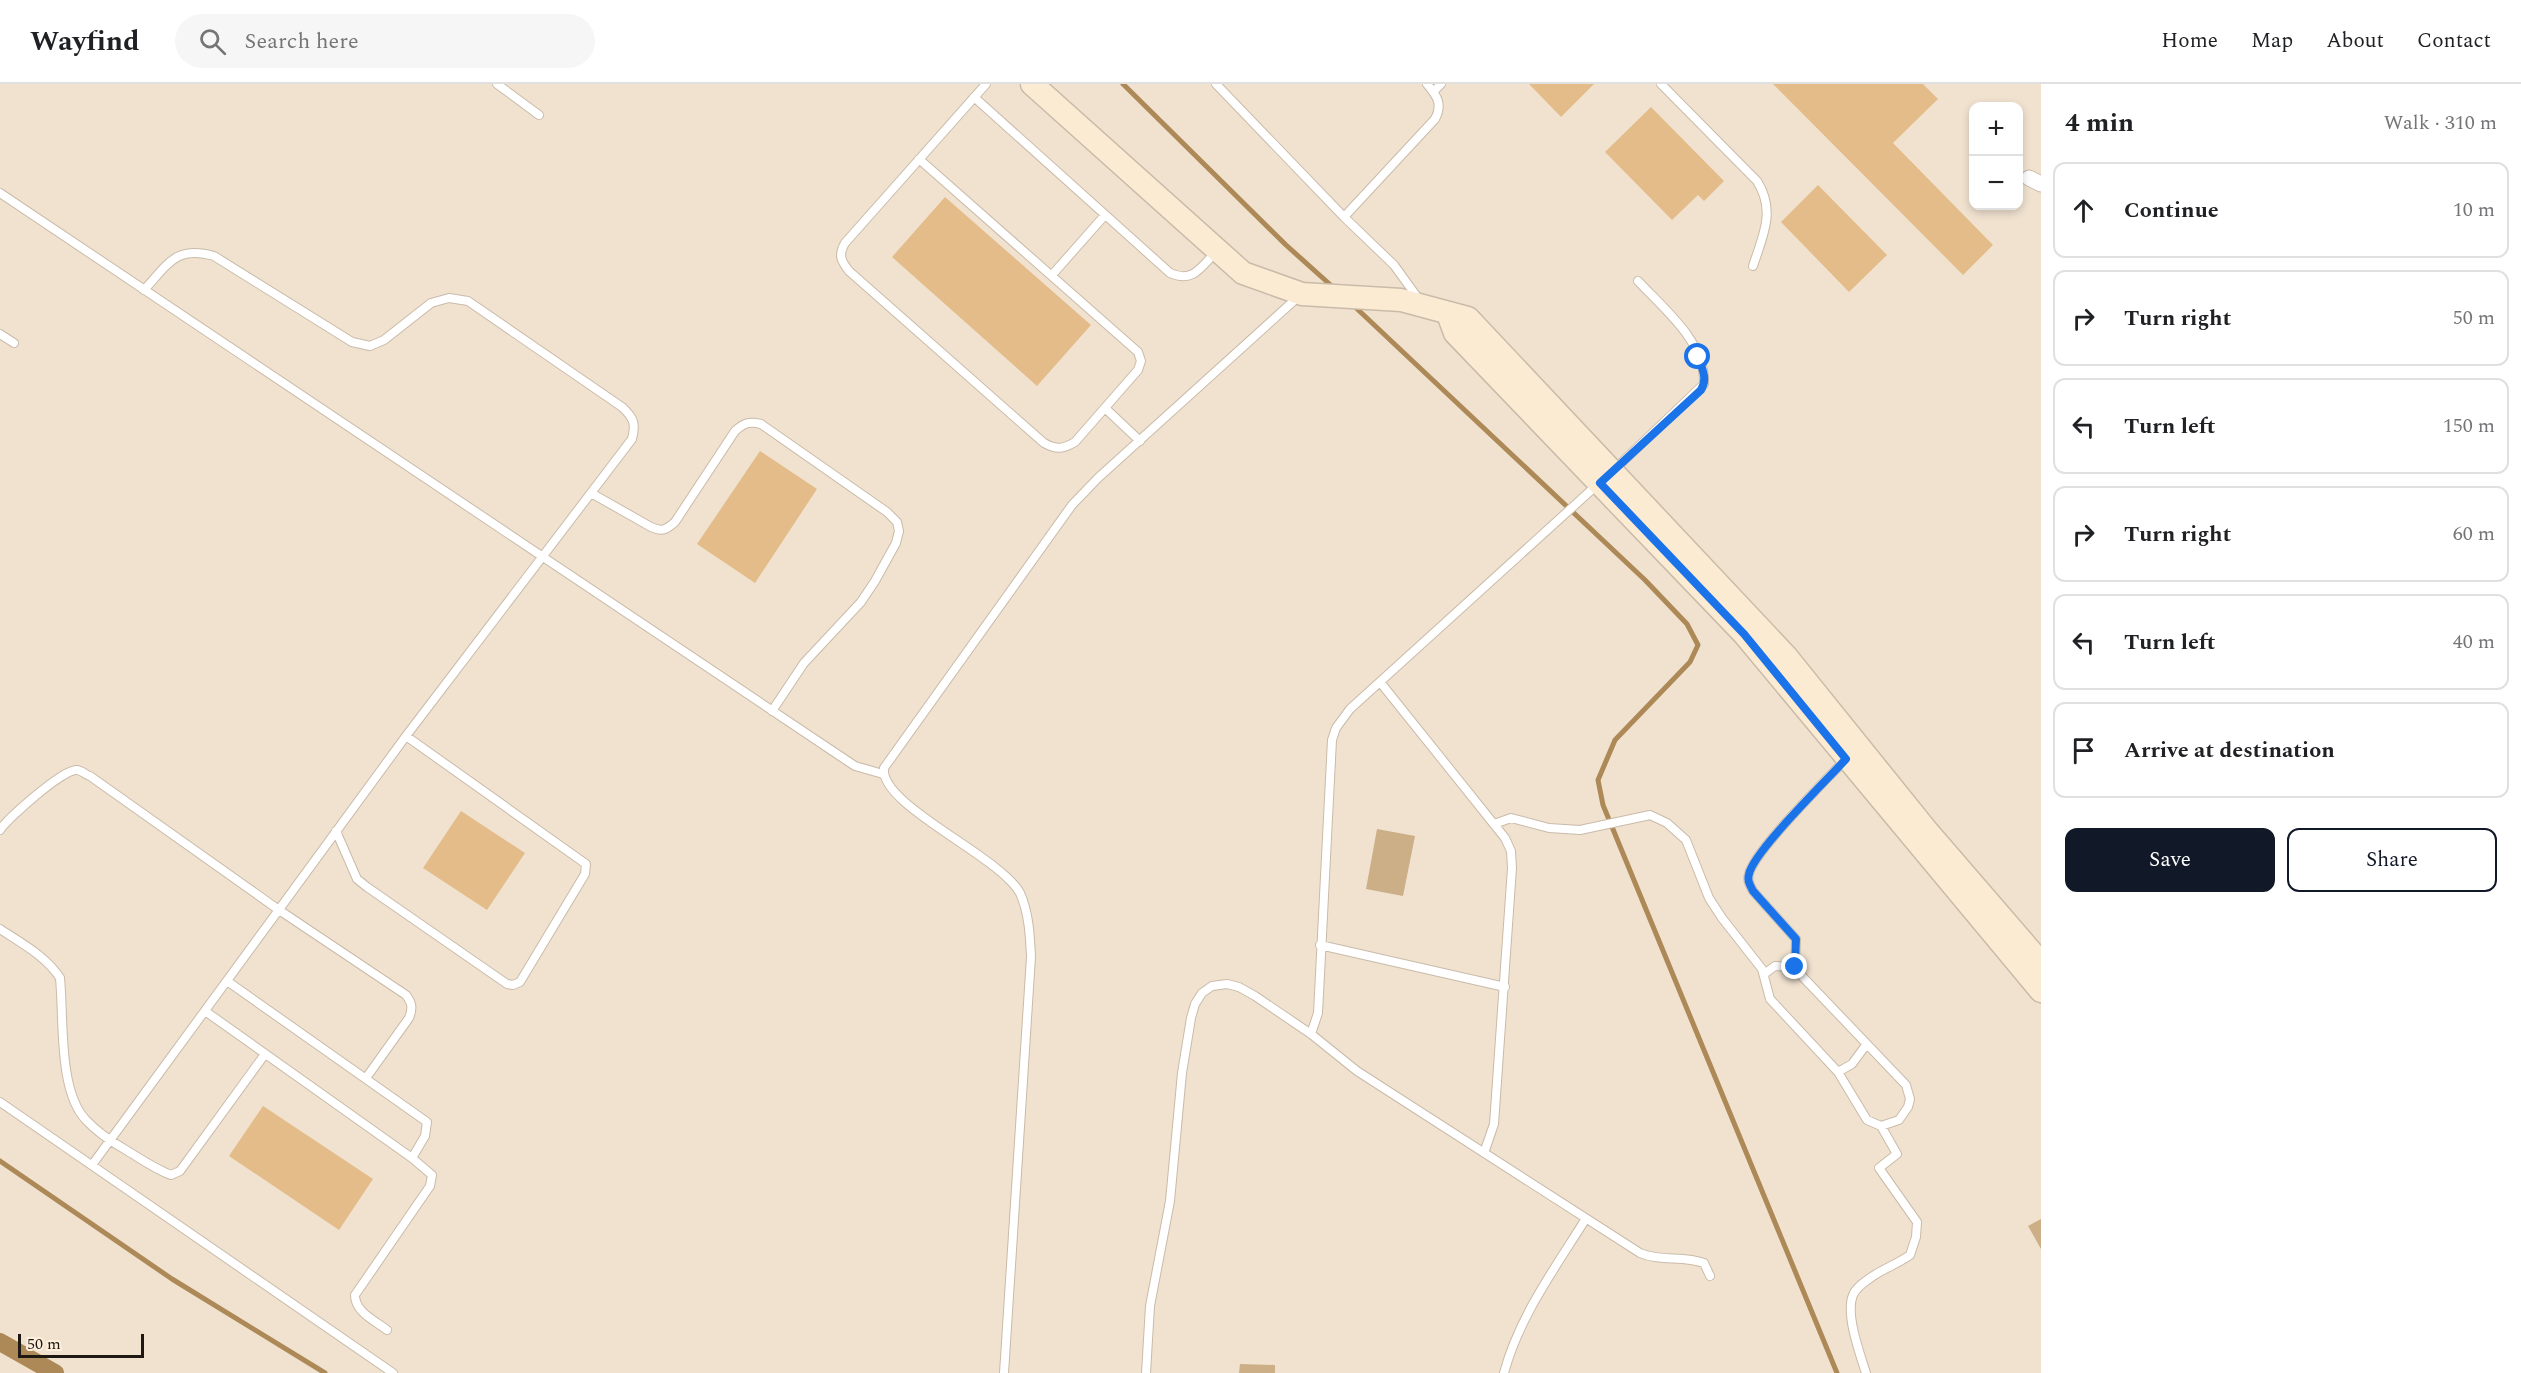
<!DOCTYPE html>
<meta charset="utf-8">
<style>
body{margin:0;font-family:Spectral,serif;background:#f6f6f6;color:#202124}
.controls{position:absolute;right:18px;top:18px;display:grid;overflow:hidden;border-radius:12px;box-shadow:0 3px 9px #0003}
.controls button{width:54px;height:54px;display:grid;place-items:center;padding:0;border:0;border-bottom:2px solid #e0e0e0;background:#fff;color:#202124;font:30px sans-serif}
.scale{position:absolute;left:18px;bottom:15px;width:126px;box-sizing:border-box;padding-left:6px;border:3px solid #1d1811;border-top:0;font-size:16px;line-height:21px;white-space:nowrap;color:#1d1811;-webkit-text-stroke:4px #feefdd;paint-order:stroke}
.stop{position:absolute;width:18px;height:18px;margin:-14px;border:4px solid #1a73e8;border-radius:50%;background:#fff}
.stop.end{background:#1a73e8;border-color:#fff;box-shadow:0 2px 6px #0008}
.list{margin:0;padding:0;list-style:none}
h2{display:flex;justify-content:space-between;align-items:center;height:78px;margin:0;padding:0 24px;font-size:26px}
h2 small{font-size:20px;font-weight:400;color:#757577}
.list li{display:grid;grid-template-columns:39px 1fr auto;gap:18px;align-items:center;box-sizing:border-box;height:96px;margin:0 12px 12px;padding:0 12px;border:2px solid #e0e0e0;border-radius:12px}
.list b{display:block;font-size:22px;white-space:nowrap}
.list em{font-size:20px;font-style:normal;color:#757577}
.actions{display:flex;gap:12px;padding:18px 24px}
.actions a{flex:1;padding:14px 0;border:2px solid #111827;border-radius:12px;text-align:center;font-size:21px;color:#111827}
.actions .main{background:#111827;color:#fff}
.icon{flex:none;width:33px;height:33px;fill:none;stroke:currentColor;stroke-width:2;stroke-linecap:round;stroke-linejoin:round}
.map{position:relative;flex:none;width:2041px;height:1289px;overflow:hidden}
header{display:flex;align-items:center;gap:36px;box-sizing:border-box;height:84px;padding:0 30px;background:#fff;border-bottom:2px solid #e0e0e0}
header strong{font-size:28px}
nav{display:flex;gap:33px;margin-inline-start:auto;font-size:21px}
.search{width:420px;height:54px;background:#f6f6f6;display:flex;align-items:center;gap:15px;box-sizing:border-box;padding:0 21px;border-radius:33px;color:#757577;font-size:22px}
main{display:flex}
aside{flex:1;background:#fff}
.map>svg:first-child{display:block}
.green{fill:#ccae87}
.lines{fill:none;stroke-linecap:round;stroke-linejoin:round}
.stream{stroke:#ad8957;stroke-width:5}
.canal{stroke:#ad8957;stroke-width:18}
.building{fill:#e3bc89}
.lane-casing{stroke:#c9bba9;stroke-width:10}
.street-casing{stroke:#c9bba9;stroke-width:17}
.secondary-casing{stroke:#c9bba9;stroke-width:25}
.lane{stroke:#fff;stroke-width:8}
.street{stroke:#fff;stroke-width:15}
.secondary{stroke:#fcebd3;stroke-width:22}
.route{stroke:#1a73e8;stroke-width:8}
</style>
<header>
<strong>Wayfind</strong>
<div class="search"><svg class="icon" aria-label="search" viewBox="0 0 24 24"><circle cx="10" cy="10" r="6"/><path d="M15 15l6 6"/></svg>Search here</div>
<nav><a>Home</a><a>Map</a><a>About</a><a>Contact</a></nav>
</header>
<main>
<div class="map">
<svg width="2041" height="1289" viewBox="0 0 2041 1289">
<rect width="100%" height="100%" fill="#f1e2d0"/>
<path class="green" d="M1377 745 1415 752 1403 812 1366 805Z
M2041 1135V1165L2028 1142Z
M1240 1280 1275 1281V1289H1239Z"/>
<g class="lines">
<path class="stream" d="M1123 0 1286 161 1335 205
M1353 221 1645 496 1687 540 1698 561 1690 578 1615 656 1598 696 1603 721 1837 1289
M0 1077 172 1195 325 1289"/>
<path class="canal" d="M0 1258 55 1289"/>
</g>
<path class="building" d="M1529 0H1594L1561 33Z
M1773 0H1923L1938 15 1893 59 1993 161 1963 191Z
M1651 23 1724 97 1704 117 1698 111 1672 136 1605 68Z
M1818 101 1887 171 1849 208 1781 138Z
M945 113 1091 241 1037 302 892 173Z
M760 367 817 405 755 499 697 460Z
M461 727 525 769 487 826 423 784Z
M263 1022 373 1095 339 1146 229 1072Z"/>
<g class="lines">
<g class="lane-casing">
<path id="lane" d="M497 0 539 31
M1216 0 1344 133 1394 181 1420 217
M1661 0 1757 97C1776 127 1763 151 1753 182
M1434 7 1441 0
M974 13 1170 189C1193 199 1200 184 1215 169
M919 75 1138 268 1141 277 1138 286 1075 358C1063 365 1057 366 1044 359L849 187C841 177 838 171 845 159L986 0
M0 109 843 674 855 682 883 690
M1344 133 1435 35C1443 20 1437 12 1427 0
M1052 191 1105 131
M0 250 14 259
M1106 325 1140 357
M1614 386 1704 300C1706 258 1664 225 1638 197
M591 409 651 443C662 448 666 446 675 438L735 347C744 339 749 337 761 340L887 428 897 438 899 447 896 459 875 497 861 518 804 579 772 627
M1380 598 1505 754 1511 767 1512 784 1494 1040 1484 1069
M1494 740 1511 734 1549 744 1580 746 1650 731 1667 739 1686 756 1709 814 1722 834 1762 885 1770 915 1838 988 1867 1036 1881 1042 1899 1036 1908 1023 1910 1015 1906 1001 1798 888 1795 883 1796 855 1753 807C1750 801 1747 797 1749 790 1754 767 1827 695 1846 675
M0 746C7 735 64 684 77 686 81 686 86 691 90 692L279 826 406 911C412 919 413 924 409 934L366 994
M336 747 357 795 367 803 507 900 513 901 520 898 585 790 586 780 406 652
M0 845C21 859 46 872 60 894 64 934 58 1007 86 1036 97 1048 112 1058 126 1066 141 1075 155 1085 171 1091L180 1087 265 970
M1320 861 1505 903
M1764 890 1775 882 1795 883
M227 897 427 1038 425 1052 412 1074
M205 927 412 1074 432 1091 430 1102 355 1211C355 1228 374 1236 387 1246
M1311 950 1318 929 1332 656 1336 644 1350 625 1598 400
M1838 988 1852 980 1866 961
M0 1018 393 1289
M92 1081 406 652 632 355C636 340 634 334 622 323L468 217 449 214 431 219 384 256 370 262 352 258 214 172C176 161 168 180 144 206
M1004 1289 1031 873C1030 852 1029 829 1020 809 1000 772 879 721 884 684L1072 421 1098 394 1298 213
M1146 1289 1150 1222 1170 1117 1182 989 1191 934 1195 920 1202 909 1212 902 1227 900 1239 903 1255 912 1311 950 1357 987 1640 1169C1661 1178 1683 1171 1704 1179L1710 1192
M1504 1289C1519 1233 1555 1184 1585 1136
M1866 1289C1860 1270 1845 1230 1853 1211 1856 1203 1866 1197 1873 1192 1885 1184 1899 1179 1910 1171L1916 1153 1917 1138 1879 1084 1897 1070 1881 1042"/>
</g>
<g class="street-casing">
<path id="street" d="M2029 94 2041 100"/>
</g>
<g class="secondary-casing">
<path id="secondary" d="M1032 0 1243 189 1302 210 1401 216 1468 234 1786 572 1927 747 2041 879
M1448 230 1455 249 1744 550 2041 907"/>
</g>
<use href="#lane" class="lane"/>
<use href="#street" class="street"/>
<use href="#secondary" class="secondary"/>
</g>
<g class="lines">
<path class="route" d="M1698 273C1702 284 1708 295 1701 306L1600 399 1744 550 1846 675C1827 696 1754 767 1749 790 1747 797 1750 801 1753 807L1796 855 1795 883"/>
</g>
</svg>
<div class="controls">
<button>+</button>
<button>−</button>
</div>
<div class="scale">50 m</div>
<div class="stop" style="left:1698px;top:273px"></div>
<div class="stop end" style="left:1795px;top:883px"></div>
</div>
<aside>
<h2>4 min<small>Walk · 310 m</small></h2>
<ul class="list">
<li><svg class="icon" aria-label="ahead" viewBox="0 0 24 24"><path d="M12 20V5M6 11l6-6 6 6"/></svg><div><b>Continue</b></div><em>10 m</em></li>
<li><svg class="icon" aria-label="right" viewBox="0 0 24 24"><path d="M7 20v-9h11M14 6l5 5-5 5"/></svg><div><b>Turn right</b></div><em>50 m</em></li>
<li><svg class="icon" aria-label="left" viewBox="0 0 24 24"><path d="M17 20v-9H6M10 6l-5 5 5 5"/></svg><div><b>Turn left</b></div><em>150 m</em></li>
<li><svg class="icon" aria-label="right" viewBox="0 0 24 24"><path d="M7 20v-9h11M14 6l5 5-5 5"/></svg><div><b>Turn right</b></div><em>60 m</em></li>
<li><svg class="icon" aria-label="left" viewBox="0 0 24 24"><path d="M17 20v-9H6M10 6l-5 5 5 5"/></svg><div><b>Turn left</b></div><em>40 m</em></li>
<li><svg class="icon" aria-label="arrive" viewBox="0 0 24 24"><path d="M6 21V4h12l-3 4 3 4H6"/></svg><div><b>Arrive at destination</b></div></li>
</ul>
<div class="actions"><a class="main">Save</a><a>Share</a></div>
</aside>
</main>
